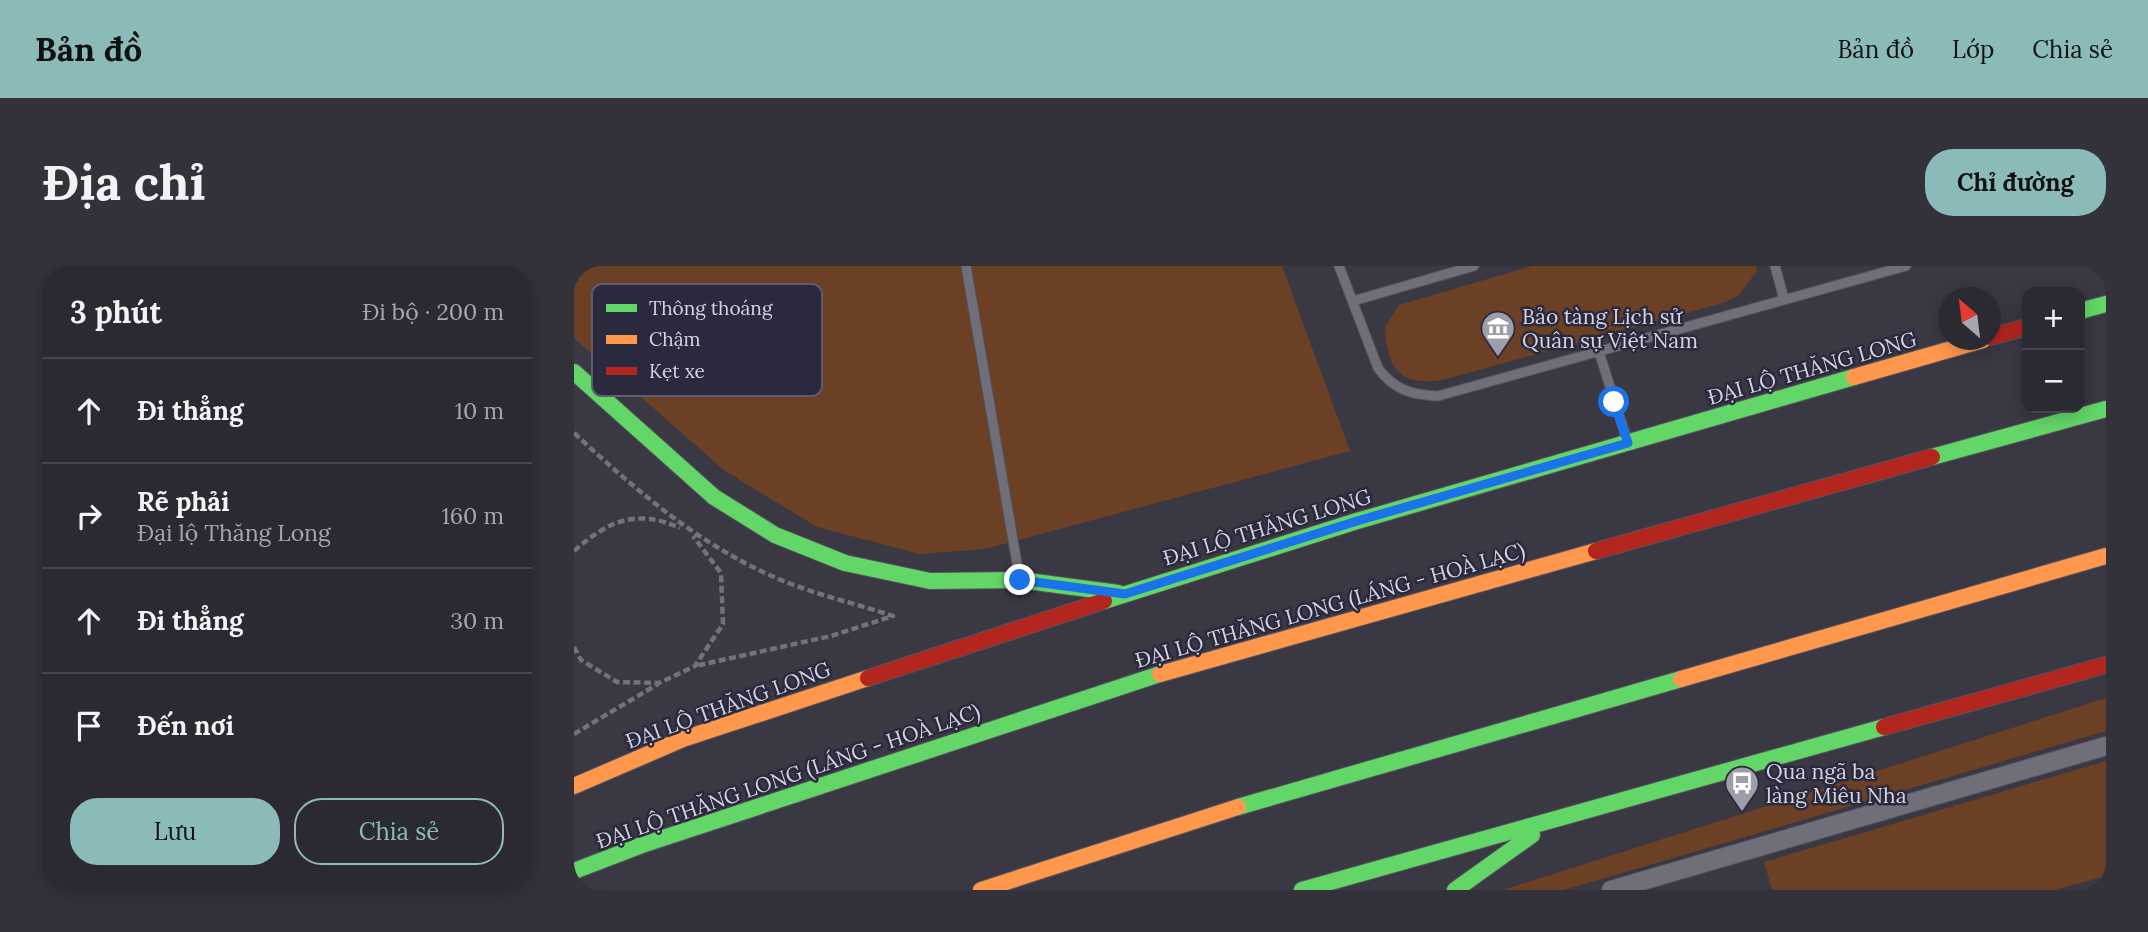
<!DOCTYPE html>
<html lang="vi">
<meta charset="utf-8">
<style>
body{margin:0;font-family:Lora,serif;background:#33323a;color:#f1f3f6}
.controls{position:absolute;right:21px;top:21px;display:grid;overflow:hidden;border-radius:14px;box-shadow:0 4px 18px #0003}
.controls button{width:63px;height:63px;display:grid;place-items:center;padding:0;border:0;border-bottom:2px solid #47464d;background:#2b2a32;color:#f1f3f6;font:35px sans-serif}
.compass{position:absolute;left:1364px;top:21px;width:63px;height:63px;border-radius:50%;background:#2b2a32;box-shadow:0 4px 18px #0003;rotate:332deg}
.stop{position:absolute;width:21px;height:21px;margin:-16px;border:5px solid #1a73e8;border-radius:50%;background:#fff}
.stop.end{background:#1a73e8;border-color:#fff;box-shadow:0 2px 7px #0008}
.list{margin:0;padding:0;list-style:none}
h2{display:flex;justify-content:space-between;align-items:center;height:91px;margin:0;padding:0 28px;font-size:30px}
h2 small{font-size:23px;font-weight:400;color:#a6a7ac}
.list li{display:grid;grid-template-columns:46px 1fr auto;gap:21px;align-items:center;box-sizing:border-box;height:105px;padding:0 28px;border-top:2px solid #47464d}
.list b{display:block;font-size:26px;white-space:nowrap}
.list p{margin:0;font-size:23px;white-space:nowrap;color:#a6a7ac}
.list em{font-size:23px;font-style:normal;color:#a6a7ac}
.actions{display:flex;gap:14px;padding:21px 28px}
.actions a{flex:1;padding:16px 0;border:2px solid #8bbbb9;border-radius:28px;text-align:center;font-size:24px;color:#8bbbb9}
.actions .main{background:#8bbbb9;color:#111}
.icon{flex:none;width:38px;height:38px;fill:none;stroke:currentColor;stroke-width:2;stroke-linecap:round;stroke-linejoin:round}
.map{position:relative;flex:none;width:1532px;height:624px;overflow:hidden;border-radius:28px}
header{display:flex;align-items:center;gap:42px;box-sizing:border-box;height:98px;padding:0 35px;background:#8bbbb9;color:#111}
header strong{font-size:33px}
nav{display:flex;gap:38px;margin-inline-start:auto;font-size:24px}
.intro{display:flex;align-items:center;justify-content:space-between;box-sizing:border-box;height:168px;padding:0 42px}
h1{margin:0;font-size:49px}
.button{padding:18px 32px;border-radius:28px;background:#8bbbb9;color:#111;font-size:24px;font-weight:700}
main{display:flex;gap:42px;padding:0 42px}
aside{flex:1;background:#2b2a32;border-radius:28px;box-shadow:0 4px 18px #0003}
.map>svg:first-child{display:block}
.green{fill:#6c4024}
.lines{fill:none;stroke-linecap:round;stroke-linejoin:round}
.lane-casing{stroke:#55545e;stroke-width:11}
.street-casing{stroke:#55545e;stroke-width:20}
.fast-casing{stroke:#55545e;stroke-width:18}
.slow-casing{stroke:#55545e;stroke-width:18}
.jam-casing{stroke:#55545e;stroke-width:18}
.path{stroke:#73727a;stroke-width:4.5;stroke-dasharray:7 3.5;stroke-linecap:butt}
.lane{stroke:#706f79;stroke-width:9}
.street{stroke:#706f79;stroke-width:18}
.fast{stroke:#63d668;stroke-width:16}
.slow{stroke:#ff974d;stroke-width:16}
.jam{stroke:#b3261e;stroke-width:16}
.route{stroke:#1a73e8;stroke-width:9}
.labels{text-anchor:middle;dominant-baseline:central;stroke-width:5;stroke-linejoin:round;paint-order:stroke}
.poi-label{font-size:21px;fill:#d5d4e2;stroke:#2b293d;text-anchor:start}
.street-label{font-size:21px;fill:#d5d4e2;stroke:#2b293d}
.key{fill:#2b293d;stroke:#5e5c6f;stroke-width:2}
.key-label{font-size:19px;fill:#d5d4e2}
</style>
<header>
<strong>Bản đồ</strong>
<nav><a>Bản đồ</a><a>Lớp</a><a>Chia sẻ</a></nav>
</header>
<div class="intro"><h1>Địa chỉ</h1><a class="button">Chỉ đường</a></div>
<main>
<aside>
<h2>3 phút<small>Đi bộ · 200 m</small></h2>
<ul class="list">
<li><svg class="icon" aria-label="ahead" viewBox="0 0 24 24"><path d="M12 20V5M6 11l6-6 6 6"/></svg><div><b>Đi thẳng</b></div><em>10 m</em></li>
<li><svg class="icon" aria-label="right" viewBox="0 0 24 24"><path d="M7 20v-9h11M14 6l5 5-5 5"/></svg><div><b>Rẽ phải</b><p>Đại lộ Thăng Long</p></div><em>160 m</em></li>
<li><svg class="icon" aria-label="ahead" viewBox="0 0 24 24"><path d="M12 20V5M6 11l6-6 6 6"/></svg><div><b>Đi thẳng</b></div><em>30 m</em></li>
<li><svg class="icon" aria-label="arrive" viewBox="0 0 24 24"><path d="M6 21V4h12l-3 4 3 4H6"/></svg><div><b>Đến nơi</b></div></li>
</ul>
<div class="actions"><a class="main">Lưu</a><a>Chia sẻ</a></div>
</aside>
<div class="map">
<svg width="1532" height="624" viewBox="0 0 1532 624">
<rect width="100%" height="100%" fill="#393843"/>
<path class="green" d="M0 0H708L776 185 411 283 346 288 243 261 151 205 0 72Z
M958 0H1182L1183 5 1165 29 1149 37 872 113C828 122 813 105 811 61L825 39Z
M1532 432V465L990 624H929Z
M1532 495V610L1481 624H1198L1190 596Z"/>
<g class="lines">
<g class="lane-casing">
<path id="lane" d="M392 0 445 309
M765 0 804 102C820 124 838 129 864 130L1332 0
M1201 0 1210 33
M779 35 900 0
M1025 86 1052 171"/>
</g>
<g class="street-casing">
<path id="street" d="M1037 624 1532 480"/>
</g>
<g class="fast-casing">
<path id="fast" d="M1506 45 1532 38
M0 106 140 231 201 269 271 297 356 315 446 314 544 327
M1358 191 1532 143
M530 335 783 255 1280 111
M664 541 1107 413
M0 605 68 579 586 408
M728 624 1310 461
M881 624 958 569"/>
</g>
<g class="slow-casing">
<path id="slow" d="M1280 111 1409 74
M586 408 1022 285
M1107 413 1532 290
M0 520 109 473 294 412
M407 624 664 541"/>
</g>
<g class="jam-casing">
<path id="jam" d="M1416 71 1453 61
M1022 285 1358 191
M294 412 530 335
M1310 461 1532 399"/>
</g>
<path class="path" d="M0 167C64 226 126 280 207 314 243 329 283 338 319 350L257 370 121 400
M0 285C34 255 62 242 106 262
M0 381 7 394 43 416 85 417 121 400 149 358 147 307 119 270
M0 468 84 418"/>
<use href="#lane" class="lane"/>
<use href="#street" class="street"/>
<use href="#fast" class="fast"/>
<use href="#slow" class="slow"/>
<use href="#jam" class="jam"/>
</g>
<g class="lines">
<path class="route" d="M446 314 551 328 783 255 1054 177 1040 136"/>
</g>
<defs>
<g id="museum-pin" transform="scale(1.75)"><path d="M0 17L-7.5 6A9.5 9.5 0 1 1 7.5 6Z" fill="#9e9daa" stroke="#2b293d"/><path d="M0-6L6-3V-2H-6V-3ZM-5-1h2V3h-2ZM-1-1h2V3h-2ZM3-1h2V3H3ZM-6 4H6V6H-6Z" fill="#fff"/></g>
<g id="bus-pin" transform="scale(1.75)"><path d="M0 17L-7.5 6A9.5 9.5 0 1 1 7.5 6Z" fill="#9e9daa" stroke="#2b293d"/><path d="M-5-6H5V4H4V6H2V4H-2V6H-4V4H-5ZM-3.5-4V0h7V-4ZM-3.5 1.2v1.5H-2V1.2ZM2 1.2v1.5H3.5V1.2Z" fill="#fff"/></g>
</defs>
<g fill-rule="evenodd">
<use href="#museum-pin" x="924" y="62"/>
<use href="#bus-pin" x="1168" y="517"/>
</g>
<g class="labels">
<g class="poi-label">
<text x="948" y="50">Bảo tàng Lịch sử<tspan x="948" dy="24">Quân sự Việt Nam</tspan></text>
<text x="1192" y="505">Qua ngã ba<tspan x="1192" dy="24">làng Miêu Nha</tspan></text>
</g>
<g class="street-label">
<text transform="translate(1238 102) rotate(-16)">ĐẠI LỘ THĂNG LONG</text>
<text transform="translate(693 261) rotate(-17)">ĐẠI LỘ THĂNG LONG</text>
<text transform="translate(756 339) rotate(-16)">ĐẠI LỘ THĂNG LONG (LÁNG - HOÀ LẠC)</text>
<text transform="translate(154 439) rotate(-20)">ĐẠI LỘ THĂNG LONG</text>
<text transform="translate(214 510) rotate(-19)">ĐẠI LỘ THĂNG LONG (LÁNG - HOÀ LẠC)</text>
</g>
</g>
<rect x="18" y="18" width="230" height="112" rx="10" class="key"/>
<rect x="32" y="38" width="31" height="8" fill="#63d668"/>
<rect x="32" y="69" width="31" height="9" fill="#ff974d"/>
<rect x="32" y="101" width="31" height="8" fill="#b3261e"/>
<g class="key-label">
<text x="75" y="49">Thông thoáng</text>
<text x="75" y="80">Chậm</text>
<text x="75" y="112">Kẹt xe</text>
</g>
</svg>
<div class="controls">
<button>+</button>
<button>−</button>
</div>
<svg class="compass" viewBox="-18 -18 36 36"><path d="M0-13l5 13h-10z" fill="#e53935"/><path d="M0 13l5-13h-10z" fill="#a6a7ac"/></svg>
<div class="stop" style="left:1040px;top:136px"></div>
<div class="stop end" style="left:446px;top:314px"></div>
</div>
</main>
